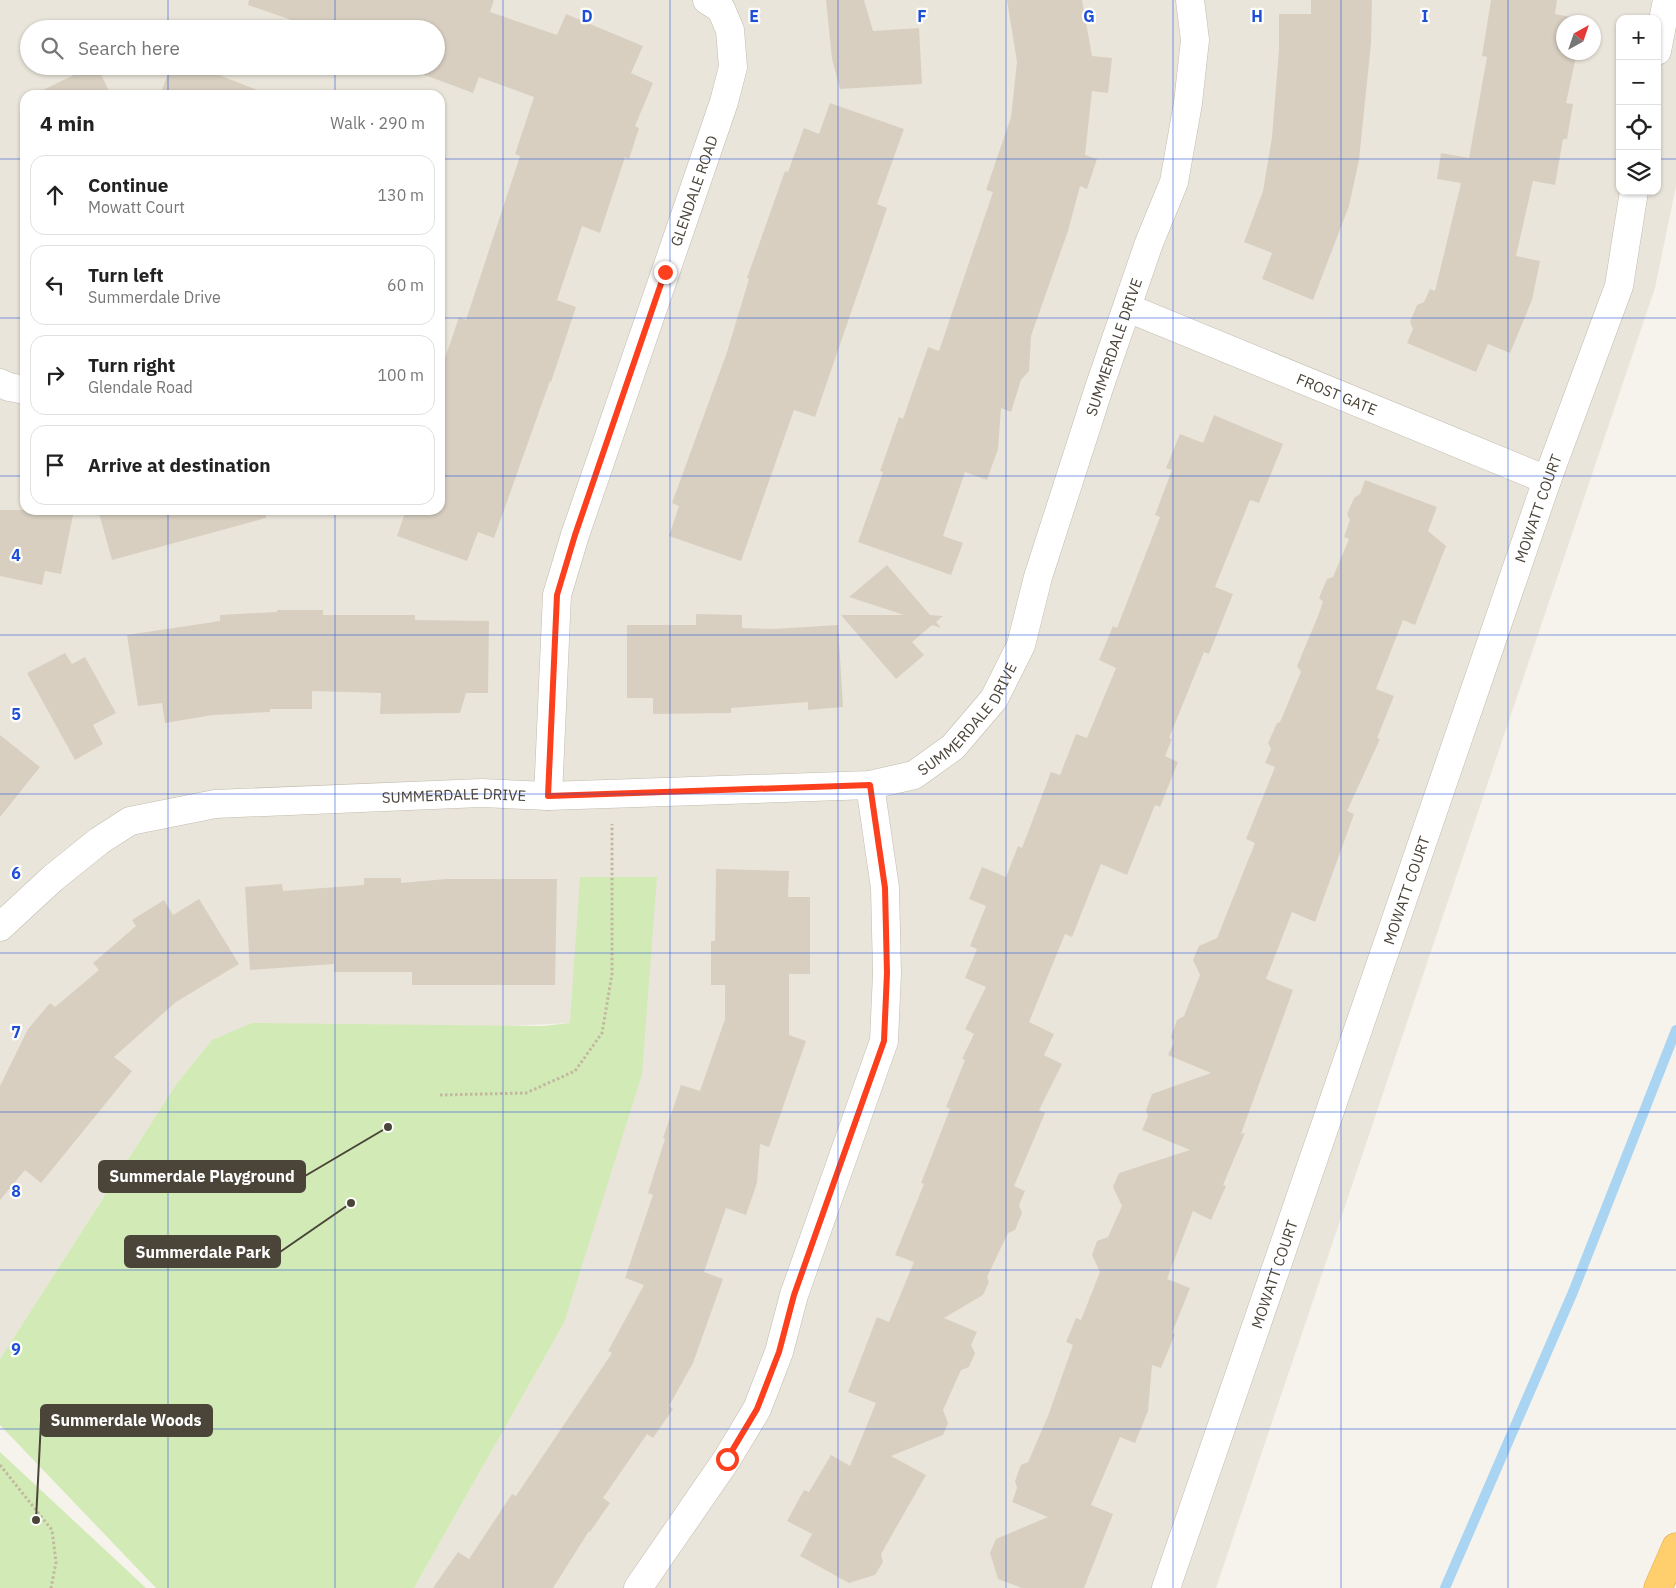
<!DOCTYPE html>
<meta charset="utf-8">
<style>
body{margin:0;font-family:"IBM Plex Sans",sans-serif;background:#f6f6f6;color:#222}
.controls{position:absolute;right:15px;top:15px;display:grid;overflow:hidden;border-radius:10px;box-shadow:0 1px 4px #0004}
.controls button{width:45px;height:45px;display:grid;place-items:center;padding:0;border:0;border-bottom:1px solid #e0e0e0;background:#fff;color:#222;font:25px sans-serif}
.compass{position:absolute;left:1556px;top:15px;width:45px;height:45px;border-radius:50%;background:#fff;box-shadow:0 1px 4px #0004;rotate:40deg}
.stop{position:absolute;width:15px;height:15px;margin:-11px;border:4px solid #fc3f1d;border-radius:50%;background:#fff}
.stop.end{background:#fc3f1d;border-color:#fff;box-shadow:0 1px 5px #0008}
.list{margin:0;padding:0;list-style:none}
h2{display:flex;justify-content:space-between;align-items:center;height:65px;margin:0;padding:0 20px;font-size:21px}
h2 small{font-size:16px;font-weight:400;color:#767676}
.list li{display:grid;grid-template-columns:32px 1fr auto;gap:15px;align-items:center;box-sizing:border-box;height:80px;margin:0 10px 10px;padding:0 10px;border:1px solid #e0e0e0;border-radius:15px}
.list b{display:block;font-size:19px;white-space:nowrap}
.list p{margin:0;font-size:16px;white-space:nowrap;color:#767676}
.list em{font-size:16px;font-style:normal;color:#767676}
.icon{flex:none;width:28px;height:28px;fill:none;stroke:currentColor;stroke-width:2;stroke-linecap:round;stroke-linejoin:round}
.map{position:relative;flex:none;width:1676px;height:1588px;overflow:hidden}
.search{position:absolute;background:#fff;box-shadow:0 1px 4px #0004;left:20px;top:20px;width:425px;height:55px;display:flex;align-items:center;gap:12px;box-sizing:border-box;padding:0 18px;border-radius:28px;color:#767676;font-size:19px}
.panel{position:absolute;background:#fff;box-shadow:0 1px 4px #0004;left:20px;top:90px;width:425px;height:425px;border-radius:15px}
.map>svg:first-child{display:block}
.residential{fill:#eae5da;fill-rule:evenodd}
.green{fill:#d2eab5}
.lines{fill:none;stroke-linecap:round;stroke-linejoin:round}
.stream{stroke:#a9d4f2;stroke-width:10}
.building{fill:#d8cfc1}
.minor-casing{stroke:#c2bbae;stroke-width:29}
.highway-casing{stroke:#e0a43c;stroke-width:29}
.path{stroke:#c4b79f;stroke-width:3;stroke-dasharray:2.5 2.5;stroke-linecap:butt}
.minor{stroke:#fff;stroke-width:28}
.highway{stroke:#ffcf6e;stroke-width:28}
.route{stroke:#fc3f1d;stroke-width:6}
.grid{fill:none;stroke:#1d4ed8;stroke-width:1;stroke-opacity:0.55}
.labels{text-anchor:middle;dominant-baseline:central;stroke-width:4.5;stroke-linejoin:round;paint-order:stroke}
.street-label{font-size:15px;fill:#4b4439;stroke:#fff}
.grid-label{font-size:16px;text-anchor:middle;font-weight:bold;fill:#1d4ed8;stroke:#fff;stroke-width:4.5;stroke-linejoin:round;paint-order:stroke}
.leader{fill:none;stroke:#4b4439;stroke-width:2}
.callout-dot{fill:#4b4439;stroke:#fff;stroke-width:2}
.callout{fill:#4b4439;stroke:#4b4439;stroke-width:2}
.callout-label{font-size:16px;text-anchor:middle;font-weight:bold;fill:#fff}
</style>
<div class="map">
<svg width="1676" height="1588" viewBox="0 0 1676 1588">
<rect width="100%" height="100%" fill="#f6f3ec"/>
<path class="residential" d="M0 0H1676V186L1655 288 1216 1588H414L564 1323 570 1023 212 1040 177 1083 0 1359ZM1620 19H1657V191H1620ZM1564 22H1594V52H1564ZM29 29H436V66H29ZM25 95H440V510H25Z"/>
<path class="green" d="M580 877H657L642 1074 564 1323 414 1588H156L0 1425V1359L177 1083 212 1040 252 1023 543 1026 570 1023Z
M0 1452 146 1588H0Z"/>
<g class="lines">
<path class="stream" d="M1445 1588 1573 1292 1676 1030"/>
</g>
<path class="building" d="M249 0H494L490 12 557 35 566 14 643 46 631 73 653 83 635 126 639 128 629 159 625 157 600 233 582 226 557 300 576 307 551 382 550 381 494 538 478 532 467 561 397 536 406 510H440V373L459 317 466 320 520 156 515 154 534 97 479 77 473 93 401 66H436V29H302L303 24 248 5Z
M826 0H864L873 31 919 28 922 84 840 89 832 59Z
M1007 0H1082L1092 56 1112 58 1108 93 1092 91 1085 155 1097 159 1087 189 1080 186 1068 231 1031 336 1029 371 1021 380 1011 412 1001 408 998 449 987 480 965 472 943 536 963 543 951 575 858 542 883 472 880 471 899 417 903 419 928 347 939 351 993 192 986 190 1011 117 1017 62Z
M1311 0H1372L1371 43 1359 160 1349 206 1313 300 1262 279 1272 253 1244 242 1263 191 1272 137 1279 49V14H1311Z
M1491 0H1557L1555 14 1582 19 1581 22H1564V52H1577L1566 103 1573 104 1567 139H1563L1555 185 1533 181 1516 256 1540 261 1532 300 1510 353 1488 344 1476 372 1407 343 1413 329 1410 322 1417 305 1424 302 1430 289 1435 291 1461 183 1437 179 1441 153 1469 158 1487 57 1482 56Z
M92 66H97L111 95H33Z
M171 66H196L265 93V95H160Z
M830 103 904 129 877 204 887 208 815 417 794 410 741 561 669 536 679 506 672 503 727 352 749 279 747 278 785 171 788 172 804 128 819 134Z
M1214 415 1283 444 1259 503 1250 500 1215 587 1233 594 1209 654 1204 652 1169 738 1172 739 1165 756 1178 762 1160 807 1155 805 1127 875 1101 864 1072 937 1065 934 1029 1022 1054 1034 1044 1055 1062 1064 1039 1110 1045 1113 1014 1186 1025 1191 1019 1205 1022 1213 1015 1230 1008 1233 987 1277 989 1282 983 1295 944 1318 977 1332 971 1345 975 1353 969 1367 961 1370 943 1410 948 1423 943 1435 891 1456 926 1475 881 1554 883 1562 875 1575 849 1583 800 1556 812 1534 787 1521 804 1490 809 1492 831 1455 850 1466 876 1403 848 1392 877 1317 889 1322 914 1262 895 1255 924 1184 921 1183 950 1109 946 1107 965 1060 962 1059 974 1034 965 1029 986 987 965 978 977 949 970 946 986 906 969 899 982 867 1006 877 1018 846 1022 848 1051 772 1060 775 1076 734 1087 738 1116 668 1099 660 1113 626 1117 628 1160 517 1155 515 1172 470 1166 468 1180 434 1203 443Z
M1365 480 1437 507 1428 531 1446 546 1415 625 1403 620 1376 689 1394 696 1377 738 1380 739 1347 811 1354 814 1315 922 1292 912 1266 979 1293 990 1241 1134 1245 1133 1223 1185 1226 1186 1211 1220 1193 1211 1167 1279 1190 1288 1172 1333 1175 1334 1161 1368 1152 1365 1148 1411 1135 1443 1120 1437 1091 1505 1113 1514 1084 1588H1022L998 1579 990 1553 996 1539 1048 1517 1012 1502 1017 1488 1015 1481 1021 1465 1028 1462 1048 1416 1073 1345 1066 1342 1076 1318 1081 1320 1100 1272 1092 1255 1097 1241 1108 1237 1122 1206 1113 1187 1119 1173 1190 1150 1142 1130 1148 1116 1146 1110 1152 1094 1211 1073 1168 1055 1174 1042 1171 1037 1177 1020 1184 1016 1200 975 1193 960 1199 946 1217 938 1255 843 1246 839 1275 767 1265 763 1271 749 1268 743 1277 723 1280 722 1301 672 1297 666 1318 616 1323 602 1319 598 1327 579 1333 577 1349 539 1344 537 1350 520 1347 514 1354 498 1360 494Z
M0 510H74L61 574 45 571 42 585 0 576Z
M98 510H265L266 518 112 560Z
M887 565 930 615 943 616 936 622 941 628 932 625 912 642 924 655 896 679 841 615H904L849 597Z
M277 610H323V615H415V620L489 621 488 693H466L460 713 380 714 381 693 312 691V709H270V712L213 715 165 723 162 703 138 706 127 635 220 621V615L277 612Z
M696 614 742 615V628L773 629 838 625 843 707 808 710V702L731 708V713L653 714V698H627V625H696Z
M65 653 72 664 85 657 116 713 93 725 103 744 75 760 27 673Z
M0 735 40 767 0 817Z
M716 869 789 871 788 897H810V974H789V1035L806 1041 769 1147 760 1144 757 1183 746 1215 726 1208 704 1272 723 1279 693 1363 669 1406 673 1409 653 1438 647 1434 603 1498 610 1503 590 1532 589 1531 553 1588H433L458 1552 469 1559 512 1494 516 1496 612 1353 608 1351 644 1285 625 1278 653 1195 648 1193 665 1139 663 1138 681 1085 700 1091 725 1019V985H711V941H715Z
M364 878H401V883L446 879H557L555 985H412V972H334V964L250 970 245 887 282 884 283 891 364 885Z
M199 899 239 964 176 1002 114 1057 132 1071 41 1183 25 1170 0 1200V1086L28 1029 50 1003 55 1007 99 970 93 963 136 926 132 920 164 900 173 915Z"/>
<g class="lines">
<g class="minor-casing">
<g id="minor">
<path d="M1657 51 1667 0"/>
<path id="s1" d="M1128 308 1547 480"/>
<path d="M0 383 9 387 25 390"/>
<path id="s2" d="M548 796 557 595 575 535 724 102 733 67 730 30 721 9 707 0"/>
<path id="s3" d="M0 927 53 878 99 841 130 821 215 804 481 793 548 796 870 785 914 775 953 747 994 699 1021 645 1038 577 1099 388 1149 243 1174 182 1188 103 1195 40 1190 0"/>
<path d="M638 1588 727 1459 757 1409 779 1352 794 1295 884 1041 887 973 885 888 870 785"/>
<path id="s4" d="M1166 1588 1547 480 1619 286 1634 191"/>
</g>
</g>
<g class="highway-casing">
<path id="highway" d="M1658 1588 1676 1547"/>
</g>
<path class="path" d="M440 1095 526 1093 575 1071 602 1033 612 974V824
M0 1465 52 1530 56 1562 51 1588"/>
<use href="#minor" class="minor"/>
<use href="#highway" class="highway"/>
</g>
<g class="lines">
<path class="route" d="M665 272 575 535 557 595 548 796 870 785 885 888 887 973 884 1041 794 1295 779 1352 757 1409 727 1459"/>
</g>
<path class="grid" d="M168 0V29M335 0V29M503 0V1588M670 0V1588M838 0V1588M1006 0V1588M1173 0V1588M1341 0V1588M1508 0V1588M168 66V95M335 66V95M0 159H25M440 159H1620M1657 159H1676M0 318H25M440 318H1676M0 476H25M440 476H1676M168 510V1588M335 510V1588M0 635H1676M0 794H1676M0 953H1676M0 1112H1676M0 1270H1676M0 1429H1676"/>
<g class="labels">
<g class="street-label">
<text stroke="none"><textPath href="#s2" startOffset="628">GLENDALE ROAD</textPath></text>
<text stroke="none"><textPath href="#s3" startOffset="1439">SUMMERDALE DRIVE</textPath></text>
<text stroke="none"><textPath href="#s1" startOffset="226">FROST GATE</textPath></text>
<text stroke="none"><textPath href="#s4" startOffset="1142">MOWATT COURT</textPath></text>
<text stroke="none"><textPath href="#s3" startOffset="1034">SUMMERDALE DRIVE</textPath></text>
<text stroke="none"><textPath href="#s3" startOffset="494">SUMMERDALE DRIVE</textPath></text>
<text stroke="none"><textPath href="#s4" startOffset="738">MOWATT COURT</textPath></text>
<text stroke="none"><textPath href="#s4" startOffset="332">MOWATT COURT</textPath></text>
</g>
</g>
<g class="grid-label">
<text x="587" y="22">D</text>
<text x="754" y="22">E</text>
<text x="922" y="22">F</text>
<text x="1089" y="22">G</text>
<text x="1257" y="22">H</text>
<text x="1425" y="22">I</text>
<text x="16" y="561">4</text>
<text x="16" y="720">5</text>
<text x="16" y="879">6</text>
<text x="16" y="1038">7</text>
<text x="16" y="1197">8</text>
<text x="16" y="1355">9</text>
</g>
<path class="leader" d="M388 1127L305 1176M351 1203L280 1252M36 1520L41 1421"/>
<g class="callout-dot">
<circle cx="388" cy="1127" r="5"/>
<circle cx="351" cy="1203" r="5"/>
<circle cx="36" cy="1520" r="5"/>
</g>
<g class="callout">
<rect x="99" y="1161" width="206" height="31" rx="5"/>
<rect x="125" y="1236" width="155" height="31" rx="5"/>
<rect x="41" y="1405" width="171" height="31" rx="5"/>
</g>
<g class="callout-label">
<text x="202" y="1182">Summerdale Playground</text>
<text x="203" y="1258">Summerdale Park</text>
<text x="126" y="1426">Summerdale Woods</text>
</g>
</svg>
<div class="controls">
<button>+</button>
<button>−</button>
<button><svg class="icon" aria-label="locate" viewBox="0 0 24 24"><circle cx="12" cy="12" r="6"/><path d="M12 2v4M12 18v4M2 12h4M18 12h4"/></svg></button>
<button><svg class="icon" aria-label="layers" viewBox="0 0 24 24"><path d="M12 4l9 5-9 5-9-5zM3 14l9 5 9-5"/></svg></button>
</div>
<svg class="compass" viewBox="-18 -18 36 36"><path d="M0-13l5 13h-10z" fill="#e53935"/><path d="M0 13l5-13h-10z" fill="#767676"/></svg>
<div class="stop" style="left:727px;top:1459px"></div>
<div class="stop end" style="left:665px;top:272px"></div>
<div class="search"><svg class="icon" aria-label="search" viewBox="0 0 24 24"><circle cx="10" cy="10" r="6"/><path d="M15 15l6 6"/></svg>Search here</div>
<section class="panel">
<h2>4 min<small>Walk · 290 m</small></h2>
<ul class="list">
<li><svg class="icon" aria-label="ahead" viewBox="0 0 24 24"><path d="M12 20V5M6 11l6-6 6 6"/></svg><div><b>Continue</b><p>Mowatt Court</p></div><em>130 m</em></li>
<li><svg class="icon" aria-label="left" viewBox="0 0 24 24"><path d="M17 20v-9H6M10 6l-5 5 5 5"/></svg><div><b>Turn left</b><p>Summerdale Drive</p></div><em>60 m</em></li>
<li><svg class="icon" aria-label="right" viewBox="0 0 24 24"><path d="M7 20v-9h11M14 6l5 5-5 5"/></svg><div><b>Turn right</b><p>Glendale Road</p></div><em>100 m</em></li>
<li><svg class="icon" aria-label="arrive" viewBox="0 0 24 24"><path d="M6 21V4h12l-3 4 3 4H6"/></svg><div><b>Arrive at destination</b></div></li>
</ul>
</section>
</div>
